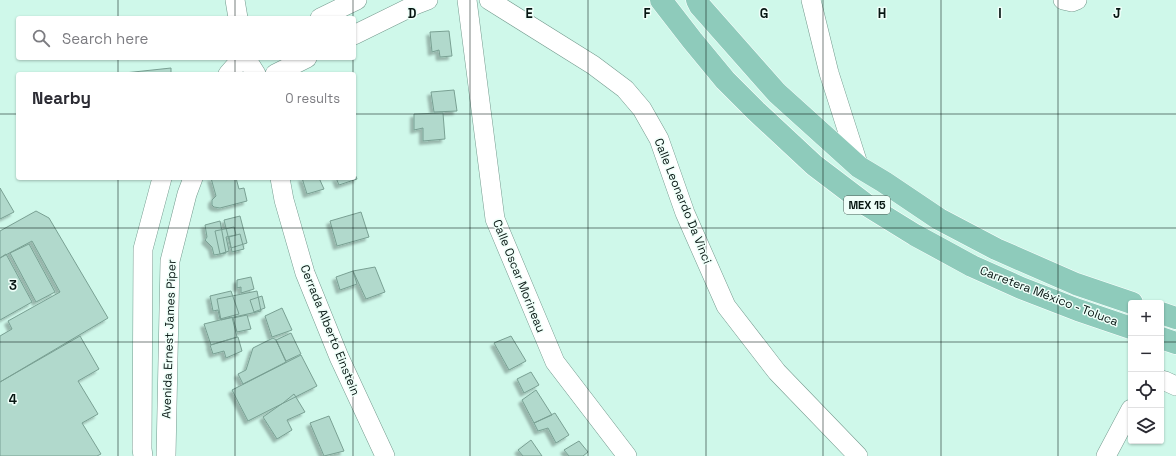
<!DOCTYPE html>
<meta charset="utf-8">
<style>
body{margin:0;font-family:"Space Grotesk",sans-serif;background:#f7f7f7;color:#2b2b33}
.controls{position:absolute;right:12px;bottom:12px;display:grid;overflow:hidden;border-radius:4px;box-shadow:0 1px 3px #0004}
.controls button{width:36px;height:36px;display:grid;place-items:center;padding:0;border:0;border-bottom:1px solid #e1e1e2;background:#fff;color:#2b2b33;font:20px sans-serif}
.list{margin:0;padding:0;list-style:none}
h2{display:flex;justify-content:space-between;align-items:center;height:52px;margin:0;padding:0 16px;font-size:17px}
h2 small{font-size:13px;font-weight:400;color:#7c7c81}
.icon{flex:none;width:22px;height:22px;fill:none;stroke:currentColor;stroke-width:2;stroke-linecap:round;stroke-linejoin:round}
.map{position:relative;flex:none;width:1176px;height:456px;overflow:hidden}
.search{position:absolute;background:#fff;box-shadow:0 1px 3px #0004;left:16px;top:16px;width:340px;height:44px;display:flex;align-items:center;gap:10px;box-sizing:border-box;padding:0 14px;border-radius:4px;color:#7c7c81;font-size:15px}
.panel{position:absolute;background:#fff;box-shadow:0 1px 3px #0004;left:16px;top:72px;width:340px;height:108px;border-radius:4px}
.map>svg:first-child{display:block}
.building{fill:#b1d9cc;stroke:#79a093;filter:url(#shadow)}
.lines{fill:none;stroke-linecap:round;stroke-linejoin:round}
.street-casing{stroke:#749a8e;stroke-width:20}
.primary-casing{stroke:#fff;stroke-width:23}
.street{stroke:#fff;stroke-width:19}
.primary{stroke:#8ecbbb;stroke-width:22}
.grid{fill:none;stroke:#071612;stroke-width:1;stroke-opacity:0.55}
.labels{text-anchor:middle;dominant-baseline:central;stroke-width:3;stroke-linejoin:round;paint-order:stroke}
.shield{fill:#effff9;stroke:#4d5c57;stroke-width:1}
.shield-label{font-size:11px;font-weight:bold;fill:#071612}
.street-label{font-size:12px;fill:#071612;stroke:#effff9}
.grid-label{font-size:13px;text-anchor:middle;font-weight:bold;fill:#071612;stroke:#effff9;stroke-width:3;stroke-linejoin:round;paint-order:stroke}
</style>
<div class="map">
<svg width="1176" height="456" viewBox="0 0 1176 456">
<defs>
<filter id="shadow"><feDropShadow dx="-3.5" dy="3.5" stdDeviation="1" flood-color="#0004"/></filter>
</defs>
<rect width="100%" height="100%" fill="#cff8ea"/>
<path class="building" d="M449 31 452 56 440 57 439 50 432 52 430 32Z
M171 68V74H115Z
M454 90 457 111 434 112 431 92Z
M443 113 445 139 423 141V128L414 130V114Z
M354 172 357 179 339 185 336 178H354Z
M211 178H236L239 189 244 188 247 201 220 208 214 207 212 205V200L216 196Z
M302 178H319L324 189 307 194Z
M0 188 14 212 0 219Z
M36 211 49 218 108 318 0 382V336L12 329 8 321 60 292 32 241 0 258V231Z
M361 212 369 237 337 246 330 221Z
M240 216 247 243 231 248 224 220Z
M220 221 226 253 214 255 212 247 205 240 207 237 205 225Z
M234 227 236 235 226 237 229 251 220 254 215 231Z
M240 234 244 249 232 252 229 237Z
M29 244 55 292 36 302 10 253Z
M6 254 32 302 0 320V258Z
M375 267 385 292 366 299 353 271Z
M353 271 357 284 340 290 336 277Z
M251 277 254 289 241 293V287L237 288V280Z
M231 291 239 314 220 319 218 310 213 311 210 296Z
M257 291 261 311 221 320 217 299Z
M262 296 265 308 254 312 250 300Z
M282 308 292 330 272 337 265 316Z
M247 315 251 329 237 332 233 318Z
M232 317 237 337 211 345 204 324Z
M291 333 301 354 286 361 276 340Z
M80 336 99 369 78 381 98 414 82 423 101 454 97 456H0V382Z
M511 336 526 361 509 370 494 343Z
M238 337 242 351 226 358 224 351 213 354 210 345Z
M273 338 276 340 286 362 243 384 238 374 246 370 253 348Z
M301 355 317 386 248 421 232 390Z
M531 372 539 385 524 393 517 379Z
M536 390 552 415 534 423 522 400Z
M294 394 305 412 287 420 292 430 277 439 263 417 283 403Z
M555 413 569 435 556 443 548 428 538 431 534 423Z
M329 416 344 451 324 456 310 423Z
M531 440 542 456H523L518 450Z
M579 441 588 452 583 456H569L564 450Z"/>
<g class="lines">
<g class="street-casing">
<path id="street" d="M235 0 238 18
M467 0 495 219 555 362 627 456
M489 0 593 65 625 89 642 109 659 139 685 213 726 306 777 372 858 456
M811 0 829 73 859 167
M1063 0 1072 2 1077 0
M320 18 357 0
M354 35 415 5 428 0
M246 58 256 74
M228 74 242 58
M275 74 307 58
M280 178 284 200 305 273 339 357 385 456
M1161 380 1165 381 1176 386
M143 456 142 449 143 249 162 178
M166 456 170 261 187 194 193 178
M1106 456 1131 409"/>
</g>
<g class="primary-casing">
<path id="primary" d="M661 0 692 40 725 80 756 111 814 165 868 206 915 235 972 266 1021 288 1078 310 1131 328
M697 0 700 6 777 93 859 167 884 182 939 219 996 249 1076 284 1132 303
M1161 313 1176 318
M1161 338 1176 343"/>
</g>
<use href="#street" class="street"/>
<use href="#primary" class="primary"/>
</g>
<path class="grid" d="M118 0V18M235 0V18M353 0V18M470 0V456M588 0V456M706 0V456M823 0V456M941 0V456M1058 0V456M118 58V74M235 58V74M353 58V74M0 114H18M354 114H1176M118 178V456M235 178V456M353 178V456M0 228H1176M0 342H1131M1161 342H1176"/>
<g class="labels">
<rect class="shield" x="844" y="196" width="46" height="18" rx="3"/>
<g class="shield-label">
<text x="867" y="205">MEX 15</text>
</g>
<g class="street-label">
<text transform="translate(683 201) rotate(68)">Calle Leonardo Da Vinci</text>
<text transform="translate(519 276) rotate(68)">Calle Oscar Morineau</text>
<text transform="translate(1049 296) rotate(21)">Carretera México - Toluca</text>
<text transform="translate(330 330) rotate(68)">Cerrada Alberto Einstein</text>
<text transform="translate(169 339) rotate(-88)">Avenida Ernest James Piper</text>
</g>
</g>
<g class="grid-label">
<text x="412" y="18">D</text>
<text x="529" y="18">E</text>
<text x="647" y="18">F</text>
<text x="764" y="18">G</text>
<text x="882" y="18">H</text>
<text x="1000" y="18">I</text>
<text x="1117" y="18">J</text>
<text x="13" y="290">3</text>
<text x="13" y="404">4</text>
</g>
</svg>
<div class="controls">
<button>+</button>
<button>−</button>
<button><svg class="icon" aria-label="locate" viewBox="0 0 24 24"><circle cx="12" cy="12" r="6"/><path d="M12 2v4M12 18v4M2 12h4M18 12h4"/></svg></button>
<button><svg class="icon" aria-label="layers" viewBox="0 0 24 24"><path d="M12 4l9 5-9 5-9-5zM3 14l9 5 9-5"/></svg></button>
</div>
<div class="search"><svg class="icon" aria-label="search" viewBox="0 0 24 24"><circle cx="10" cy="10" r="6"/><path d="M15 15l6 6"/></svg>Search here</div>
<section class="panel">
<h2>Nearby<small>0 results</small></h2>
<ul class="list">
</ul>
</section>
</div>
